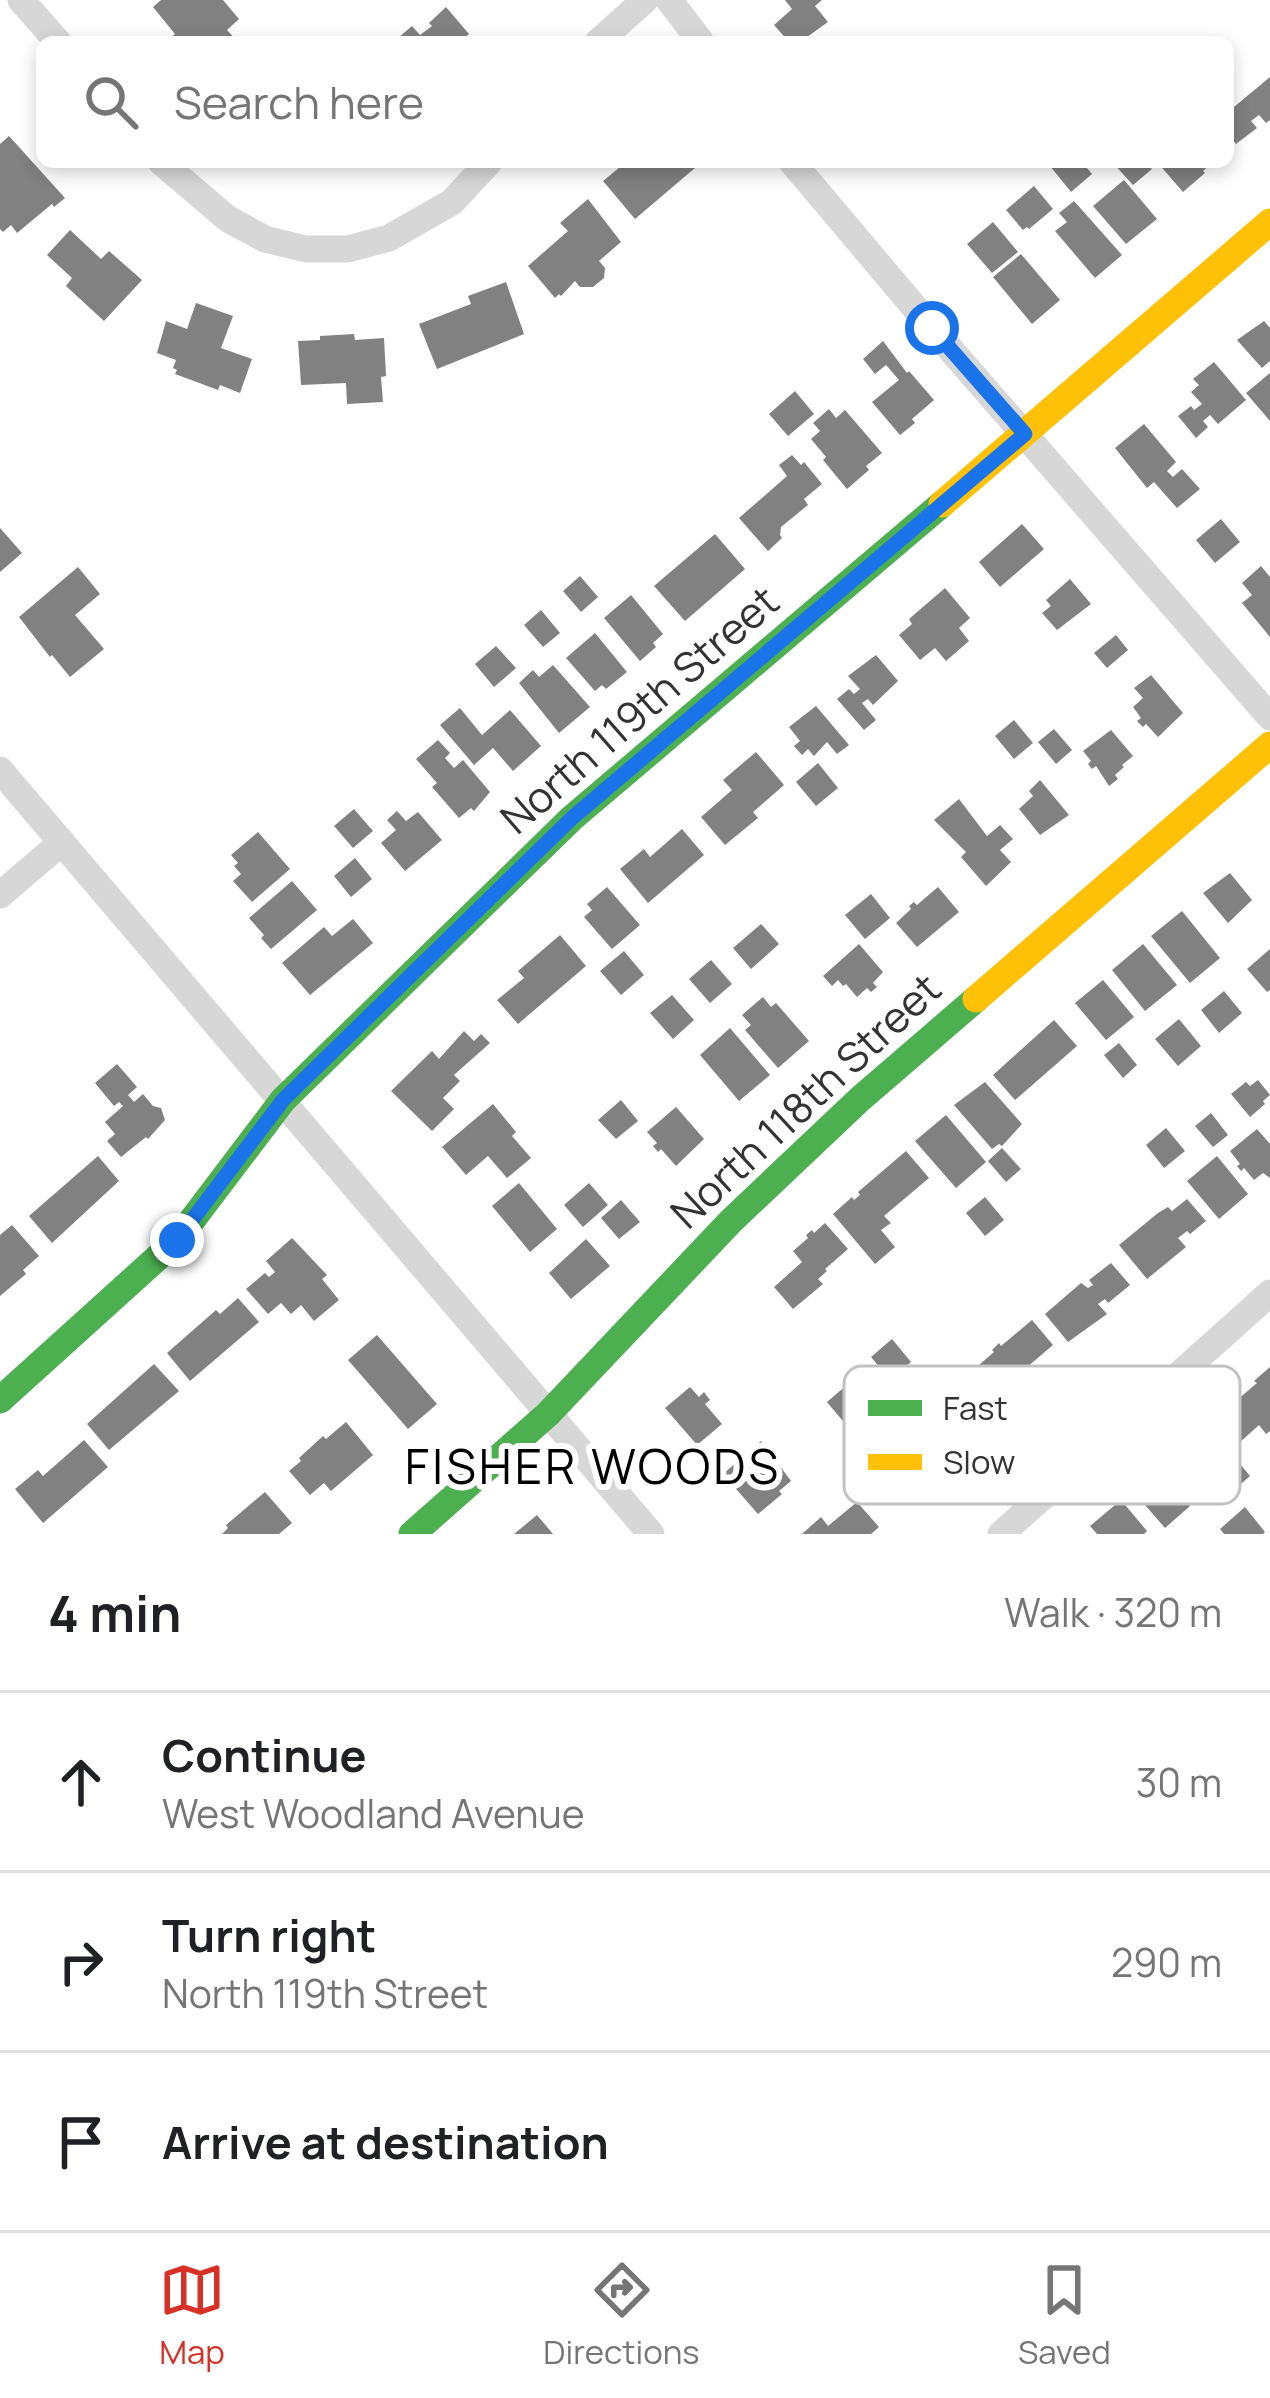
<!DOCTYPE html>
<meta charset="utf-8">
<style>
body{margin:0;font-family:Manrope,sans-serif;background:#f6f6f6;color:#202124}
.stop{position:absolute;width:36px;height:36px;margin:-27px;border:9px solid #1a73e8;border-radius:50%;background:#fff}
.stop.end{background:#1a73e8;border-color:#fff;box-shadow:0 3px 12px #0008}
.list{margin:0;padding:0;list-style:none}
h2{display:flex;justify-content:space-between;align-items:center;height:156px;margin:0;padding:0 48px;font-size:51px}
h2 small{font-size:39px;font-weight:400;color:#757577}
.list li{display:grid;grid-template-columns:78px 1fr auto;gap:36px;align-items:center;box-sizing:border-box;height:180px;padding:0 48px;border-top:3px solid #e0e0e0}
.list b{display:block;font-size:45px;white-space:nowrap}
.list p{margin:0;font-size:39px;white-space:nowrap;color:#757577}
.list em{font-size:39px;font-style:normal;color:#757577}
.icon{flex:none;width:66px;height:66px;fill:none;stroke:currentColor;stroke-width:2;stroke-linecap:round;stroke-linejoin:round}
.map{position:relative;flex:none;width:1270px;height:1534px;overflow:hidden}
.search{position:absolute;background:#fff;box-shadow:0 6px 18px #0003;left:36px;right:36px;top:36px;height:132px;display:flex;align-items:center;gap:30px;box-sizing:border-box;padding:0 42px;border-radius:18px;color:#757577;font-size:45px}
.sheet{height:696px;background:#fff}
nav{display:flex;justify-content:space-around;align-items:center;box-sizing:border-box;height:168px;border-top:3px solid #e0e0e0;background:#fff;font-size:33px;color:#757577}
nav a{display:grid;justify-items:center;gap:6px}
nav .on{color:#d93025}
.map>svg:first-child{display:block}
.building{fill:#818181}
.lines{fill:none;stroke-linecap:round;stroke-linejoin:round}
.street{stroke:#d7d7d7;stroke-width:27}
.fast{stroke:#4caf50;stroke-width:27}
.slow{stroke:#ffc107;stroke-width:27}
.route{stroke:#1a73e8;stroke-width:15}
.labels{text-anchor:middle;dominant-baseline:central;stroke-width:12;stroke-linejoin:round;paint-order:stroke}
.street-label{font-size:42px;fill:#333;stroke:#fff}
.quarter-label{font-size:48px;letter-spacing:3px;fill:#000;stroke:#fff}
.key{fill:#fff;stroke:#c2c2c2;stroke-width:3}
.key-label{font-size:33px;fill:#333}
</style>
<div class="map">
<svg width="1270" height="1534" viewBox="0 0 1270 1534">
<rect width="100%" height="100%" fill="#fff"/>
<path class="building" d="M161 0H223L239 19 227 30 238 42H165L175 34 153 7Z
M785 0H822L815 6 828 22 800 42H789L774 25 792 9Z
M446 7 469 34 460 42H402L398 38 412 26 420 35 432 26 429 23Z
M1270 77V120L1266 123 1259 115 1251 121 1257 128 1236 144 1228 134V112Z
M9 136 65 198 54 207 52 204 17 233 11 225 3 232 0 229V144Z
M626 162H637L640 166 645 162H702L635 219 603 181Z
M1055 162H1082L1092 174 1071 192 1050 166Z
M1112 162H1145L1152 169 1133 185Z
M1157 162H1213L1203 171 1205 173 1183 192Z
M1124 180 1157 219 1126 244 1093 206Z
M1034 186 1053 209 1029 229 1027 227 1023 230 1006 210Z
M588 199 621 242 599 261 605 268 604 278 593 287H580L575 281 561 296 559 294 555 298 528 266 568 231 560 223Z
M1074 201 1122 255 1095 278 1055 231 1067 222 1059 213Z
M993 222 1018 252 992 273 967 244Z
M70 230 101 259 109 251 142 280 104 321 66 286 72 278 47 255Z
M1021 254 1060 300 1032 324 993 277Z
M506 282 524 334 437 369 419 324 471 304 468 296Z
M196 303 233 316 221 348 252 359 240 393 220 385 218 390 175 374 177 370 173 368 176 360 157 353 166 321 187 329Z
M1264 321 1270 328V361L1262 368 1237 340Z
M354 334 355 340 384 338 386 376 381 377 383 402 347 404 346 383 301 385 298 341 320 340V336Z
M883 341 907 373 909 371 934 400 912 419 915 423 900 435 872 402 899 380 886 365 875 374 863 359Z
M1214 362 1246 400 1218 424 1210 415 1203 421 1208 427 1196 438 1178 416 1191 406 1194 410 1202 404 1191 392 1199 385 1193 379Z
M1270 373V421L1246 393Z
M795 391 814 414 788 436 769 414Z
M829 409 836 418 845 410 882 453 866 466 869 470 847 489 823 460 826 457 811 439 820 431 813 423Z
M1144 424 1176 462 1167 471 1173 477 1182 469 1200 489 1177 508 1154 482 1147 488 1115 448Z
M792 455 801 465 804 462 822 484 804 499 808 505 781 527 780 535 782 538 768 551 739 518 787 476 779 465Z
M1221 519 1240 542 1215 563 1196 540Z
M1022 524 1044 549 1000 587 979 562Z
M0 528 22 553 0 572Z
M715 534 745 569 685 621 654 586Z
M1261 566 1270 577V637L1242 603 1252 595 1242 583Z
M78 567 100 594 75 615 104 649 70 677 52 655 50 657 19 617Z
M580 576 598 597 581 612 563 591Z
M1070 579 1091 604 1057 630 1042 613 1051 606 1046 600Z
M945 588 970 618 959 628 969 641 946 661 935 648 920 660 899 635 912 624 909 619Z
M631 595 663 634 653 643 656 647 640 661 604 618Z
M541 610 560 633 543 647 524 625Z
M595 633 627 672 606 689 602 685 595 691 566 658Z
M1116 635 1128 650 1107 668 1094 653Z
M496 646 516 668 494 687 475 664Z
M876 655 898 681 873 705 868 699 862 703 876 720 864 730 837 699 849 689 854 694 860 689 848 676Z
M553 665 590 707 559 733 519 683 533 670 539 677Z
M1151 675 1183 713 1158 737 1146 724 1143 727 1137 721 1141 718 1133 707 1143 698 1134 688Z
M816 706 849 745 837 754 827 742 814 756 808 749 802 755 794 746 800 741 789 727Z
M460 708 482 735 510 710 541 746 513 771 493 748 474 765 440 725Z
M1014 720 1033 743 1014 759 995 736Z
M1054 729 1072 750 1056 764 1038 742Z
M1111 730 1133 756 1122 765 1124 767 1115 775 1118 779 1109 786 1096 766 1092 769 1088 764 1091 761 1083 751Z
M438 740 450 753 445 758 454 768 463 760 490 792 474 811 471 808 459 818 432 787 437 783 416 759Z
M756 752 784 785 753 812 758 818 725 845 701 817 732 790 723 780Z
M818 763 838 788 816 806 796 782Z
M1040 780 1069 815 1040 835 1019 809 1033 796 1029 791Z
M959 799 987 836 1000 825 1013 839 1000 850 1011 862 986 886 961 857 966 852 934 820Z
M354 809 373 831 353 848 334 826Z
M397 811 406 821 418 812 442 840 405 871 381 843 396 830 387 820Z
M682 829 704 855 648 903 620 869 644 849 650 857Z
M258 832 290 869 252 902 233 881 241 874 234 866 238 863 231 855Z
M355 858 372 879 351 897 334 876Z
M1230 873 1252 900 1228 923 1203 893Z
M292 881 317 910 271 949 261 938 264 935 249 918Z
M607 887 640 925 612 949 584 917 592 910 587 904Z
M938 887 959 912 917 947 896 923 911 909 909 906 914 902 917 905Z
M871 894 890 918 865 939 845 915Z
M1182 911 1220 958 1190 983 1151 936Z
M353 919 373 943 310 995 282 963 324 927 332 936Z
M761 924 779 944 751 969 733 948Z
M560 935 586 966 518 1024 497 1000 524 978 518 971Z
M859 944 883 972 873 983 877 987 871 992 867 988 857 997 846 984 843 986 838 980 832 986 823 976Z
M1143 944 1177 985 1145 1011 1112 970Z
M1270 949V990L1267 992 1247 969Z
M624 951 644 975 621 995 600 971Z
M711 960 732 984 710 1003 689 979Z
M1103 980 1134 1017 1106 1040 1075 1003Z
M1224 991 1242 1013 1219 1033 1201 1010Z
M672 995 694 1020 673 1039 650 1013Z
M763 997 771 1007 776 1003 809 1041 778 1068 745 1030 751 1025 742 1015Z
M1179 1019 1201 1046 1178 1066 1155 1039Z
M1054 1020 1077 1046 1015 1100 993 1075Z
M730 1028 770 1075 739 1101 700 1055Z
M464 1031 474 1041 481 1034 490 1043 454 1075 460 1081 443 1098 454 1109 432 1131 391 1091 432 1051 439 1059Z
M1119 1043 1137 1065 1123 1078 1104 1055Z
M117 1064 137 1087 128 1095 134 1102 143 1094 153 1106 161 1108 165 1120 148 1139 146 1137 121 1157 107 1141 115 1134 105 1122 123 1106 119 1102 114 1106 95 1083Z
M1258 1080 1270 1095 1263 1101 1265 1104 1250 1117 1231 1094 1246 1082 1250 1086Z
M985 1082 1022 1124 1002 1146 999 1144 992 1149 954 1105Z
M621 1100 638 1121 616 1139 598 1120Z
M493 1104 516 1132 512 1136 531 1158 507 1178 488 1156 466 1175 442 1147Z
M676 1107 704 1139 676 1166 661 1149 658 1152 653 1146 657 1143 647 1132Z
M1211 1113 1228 1135 1213 1147 1195 1126Z
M946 1115 986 1162 956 1188 915 1141Z
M1166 1128 1185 1151 1164 1168 1146 1145Z
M1257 1129 1270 1144V1178L1263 1173 1254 1180 1244 1168 1241 1171 1237 1166 1240 1164 1230 1151Z
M1002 1148 1021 1169 1006 1182 988 1161Z
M906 1151 929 1178 884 1216 891 1223 881 1230 895 1247 875 1264 833 1214 852 1197 854 1200 860 1195 858 1192Z
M98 1156 119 1181 52 1243 29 1216Z
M1217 1156 1248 1194 1219 1219 1187 1181Z
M519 1183 557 1229 530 1252 492 1206Z
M589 1183 608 1205 583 1227 564 1205Z
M985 1197 1004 1220 985 1236 966 1213Z
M1187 1199 1206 1221 1190 1234 1187 1231 1178 1238 1186 1247 1147 1279 1119 1245 1158 1213 1168 1207 1172 1211Z
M621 1200 640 1222 619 1239 601 1218Z
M825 1223 848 1249 825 1269 827 1271 818 1279 823 1284 793 1309 774 1287 802 1262 793 1251 808 1238 806 1235 812 1230 814 1233Z
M12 1225 39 1256 23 1270 26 1274 0 1296V1235Z
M292 1238 327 1275 322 1279 339 1300 314 1321 301 1305 291 1314 281 1303 268 1314 246 1289 265 1273 269 1277 275 1272 266 1261Z
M586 1239 610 1266 571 1299 549 1273Z
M1111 1263 1130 1285 1108 1303 1105 1299 1098 1304 1107 1314 1068 1342 1045 1314 1081 1283 1088 1288 1093 1285 1089 1280Z
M238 1298 259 1322 190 1381 167 1353 216 1310 220 1314Z
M1032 1320 1053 1345 1026 1368 1030 1372 1017 1384 1023 1391 995 1415 964 1378 994 1352 992 1350 999 1343 1001 1346Z
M377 1335 437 1404 408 1429 348 1360Z
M892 1339 911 1362 890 1380 871 1357Z
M154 1364 179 1391 109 1450 87 1424Z
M1270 1367V1431L1266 1434 1259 1425 1239 1443 1217 1417 1257 1383 1254 1381Z
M848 1384 868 1407 847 1426 827 1402Z
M690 1387 699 1397 704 1392 710 1400 705 1404 722 1424 697 1445 665 1408Z
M346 1422 373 1455 331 1491 324 1483 310 1495 289 1471 301 1461 299 1458 323 1436 326 1439Z
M1207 1424 1250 1476 1220 1502 1176 1449Z
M84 1440 108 1467 43 1523 15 1489 38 1470 43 1476Z
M761 1441 791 1481 779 1491 782 1494 758 1514 723 1474Z
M1159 1466 1190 1506 1165 1528 1132 1490Z
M265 1492 292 1523 279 1534H222L228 1528 226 1525Z
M1121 1500 1147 1531 1144 1534H1097L1090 1526Z
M857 1502 879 1527 871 1534H802L821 1517 828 1526Z
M1245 1507 1265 1532 1263 1534H1224L1220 1529Z
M537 1515 553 1534H514Z"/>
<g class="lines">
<path class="street" d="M21 0 58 42
M669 0 701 42
M598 42 645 0
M161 162 228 219 265 239 306 249H348L389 238 452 202 489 162
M792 162 932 328 1270 717
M0 770 651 1534
M0 895 62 842
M1001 1534 1270 1293"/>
<path class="fast" d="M0 1400 177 1240 283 1100 572 818 942 504
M412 1534 548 1414 731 1221 860 1099 976 999"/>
<path class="slow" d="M942 504 1270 222
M976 999 1270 745"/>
</g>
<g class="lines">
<path class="route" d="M177 1240 283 1100 572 818 1025 434 932 328"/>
</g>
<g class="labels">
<g class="street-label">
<text transform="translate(639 709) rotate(-41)">North 119th Street</text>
<text transform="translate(805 1100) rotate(-43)">North 118th Street</text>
</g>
<g class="quarter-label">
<text x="593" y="1465">FISHER WOODS</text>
</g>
</g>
<rect x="844" y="1366" width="396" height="138" rx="18" class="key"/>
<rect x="868" y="1400" width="54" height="16" fill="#4caf50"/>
<rect x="868" y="1454" width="54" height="16" fill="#ffc107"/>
<g class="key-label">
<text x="943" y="1420">Fast</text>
<text x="943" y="1474">Slow</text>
</g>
</svg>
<div class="stop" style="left:932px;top:328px"></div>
<div class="stop end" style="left:177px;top:1240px"></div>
<div class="search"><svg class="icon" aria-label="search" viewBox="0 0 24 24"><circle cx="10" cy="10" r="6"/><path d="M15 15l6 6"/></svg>Search here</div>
</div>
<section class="sheet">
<h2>4 min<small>Walk · 320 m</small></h2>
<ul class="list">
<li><svg class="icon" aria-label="ahead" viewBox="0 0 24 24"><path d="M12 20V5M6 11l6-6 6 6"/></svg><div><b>Continue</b><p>West Woodland Avenue</p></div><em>30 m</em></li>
<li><svg class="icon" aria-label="right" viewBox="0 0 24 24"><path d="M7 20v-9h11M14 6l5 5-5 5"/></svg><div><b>Turn right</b><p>North 119th Street</p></div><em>290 m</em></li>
<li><svg class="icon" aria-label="arrive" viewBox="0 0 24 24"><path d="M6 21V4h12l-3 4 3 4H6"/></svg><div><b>Arrive at destination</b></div></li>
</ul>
</section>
<nav>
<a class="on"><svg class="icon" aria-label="map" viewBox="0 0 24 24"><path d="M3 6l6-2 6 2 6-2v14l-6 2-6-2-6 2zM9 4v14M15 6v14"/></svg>Map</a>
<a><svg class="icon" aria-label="directions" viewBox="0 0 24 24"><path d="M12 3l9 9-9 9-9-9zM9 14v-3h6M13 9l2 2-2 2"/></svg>Directions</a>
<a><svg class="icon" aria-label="saved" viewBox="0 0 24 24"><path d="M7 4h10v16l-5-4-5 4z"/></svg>Saved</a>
</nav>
